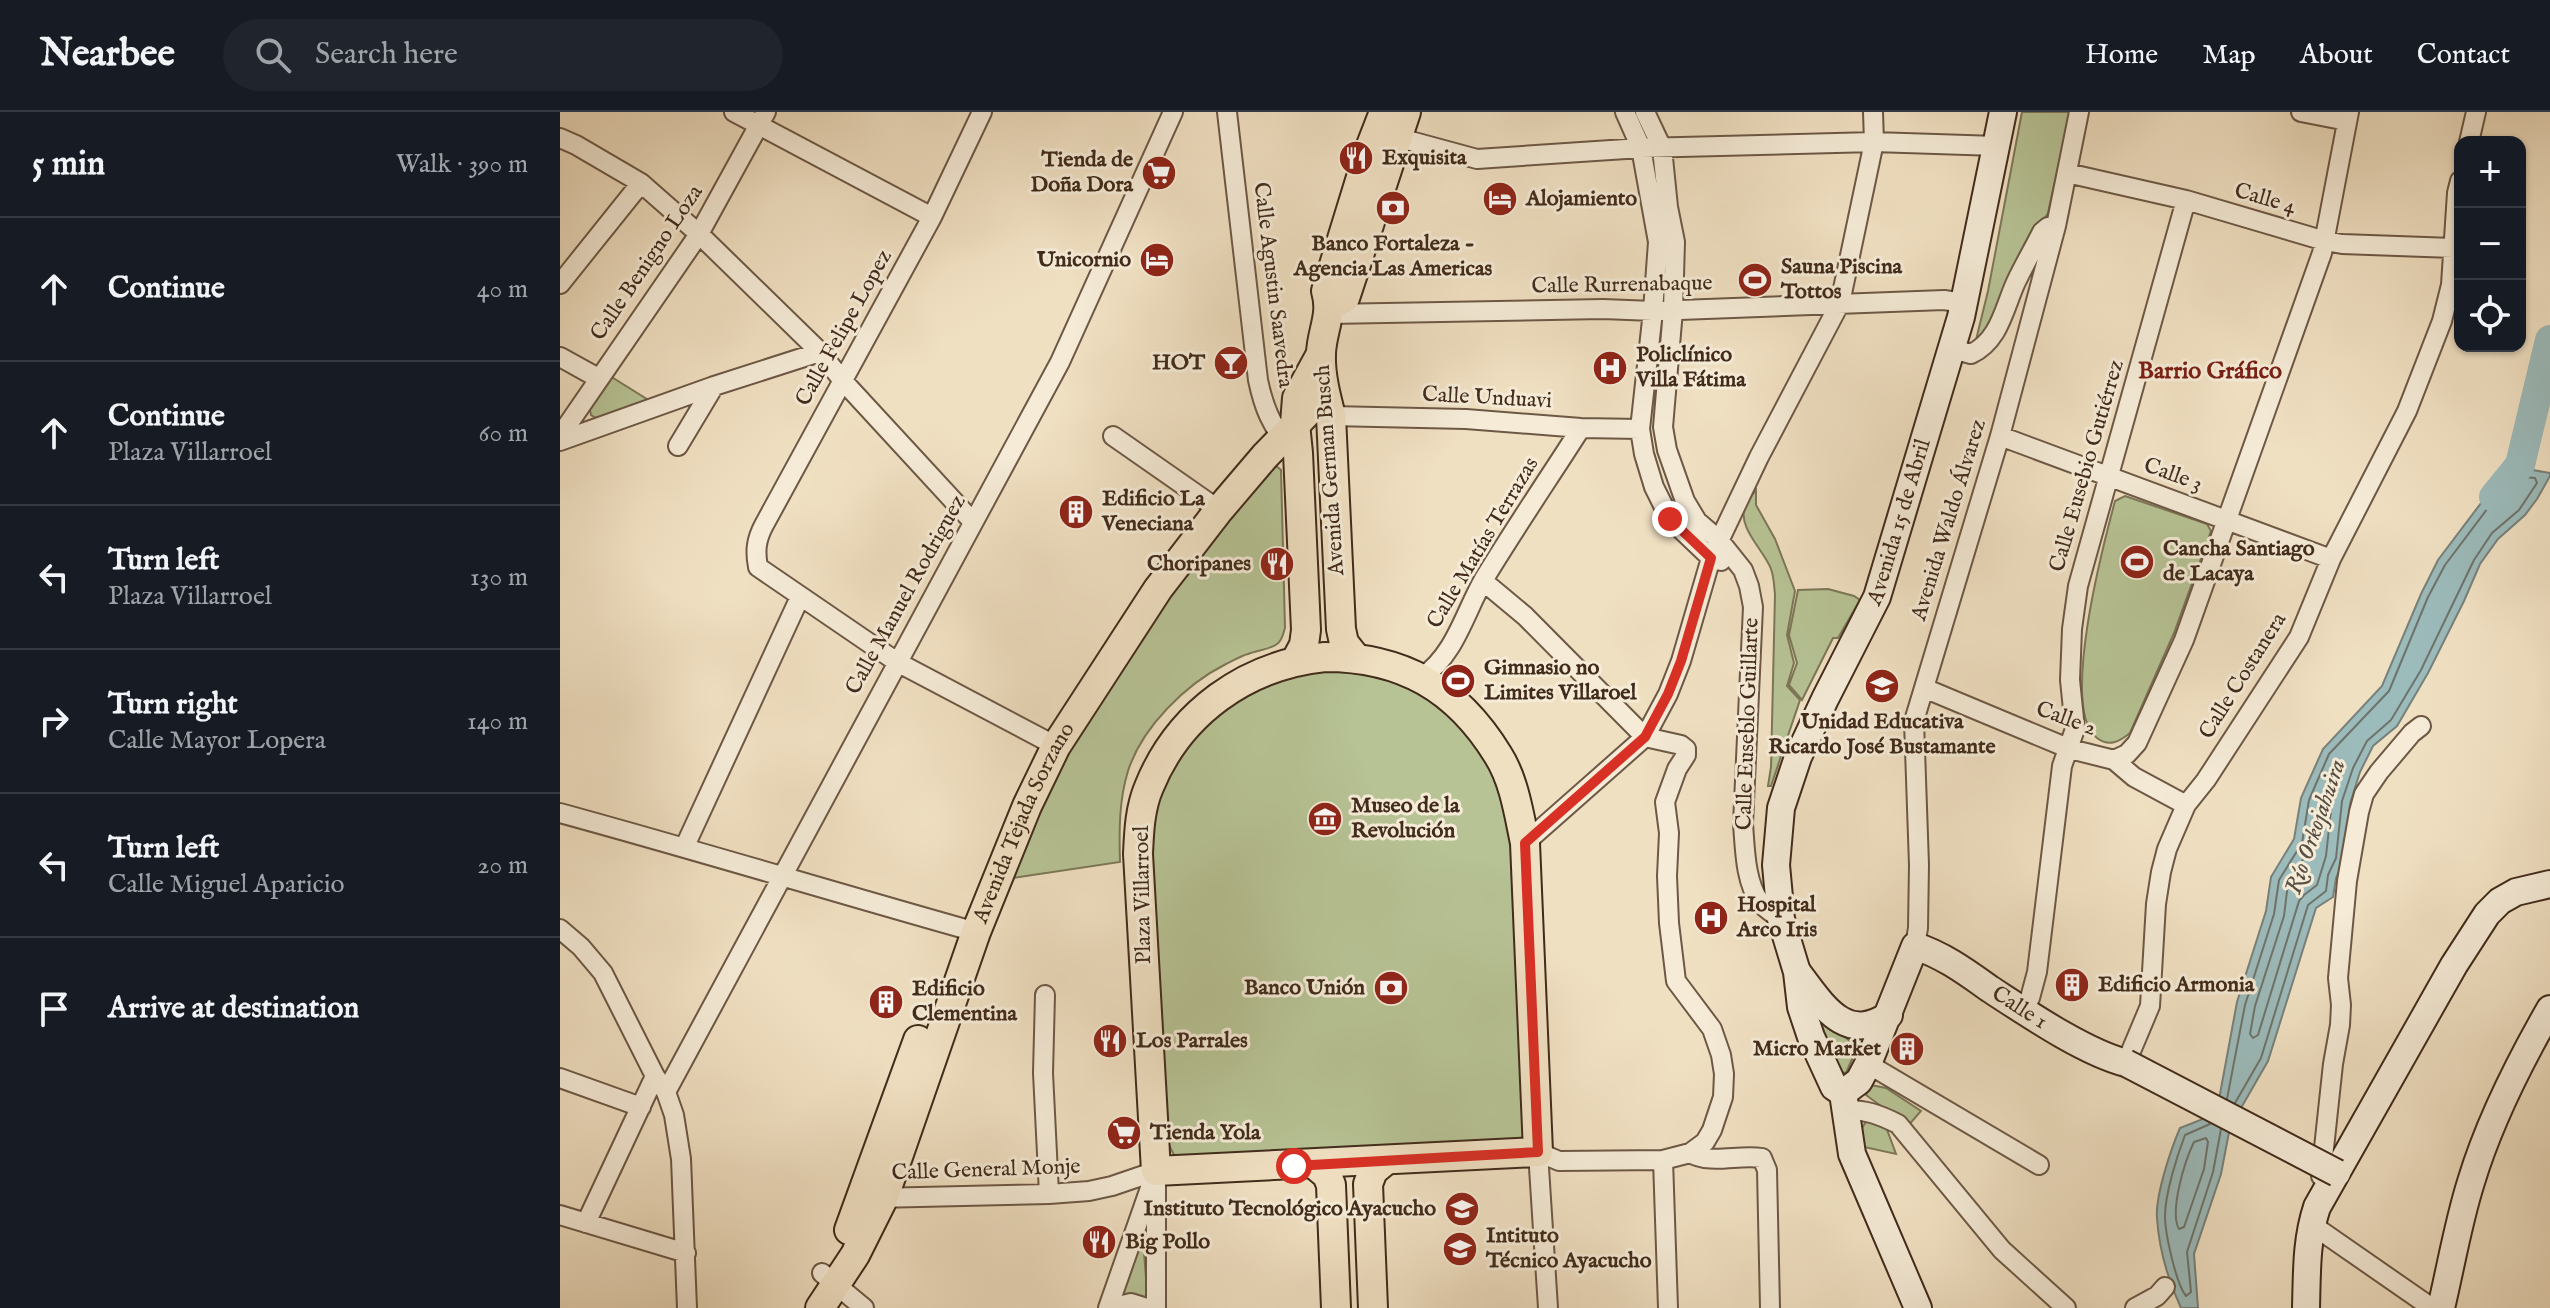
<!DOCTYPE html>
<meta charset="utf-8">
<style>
body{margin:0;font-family:"IM FELL English",serif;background:#20242c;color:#f1f3f6}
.controls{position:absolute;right:24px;top:24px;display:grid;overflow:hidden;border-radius:16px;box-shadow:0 2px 6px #0004}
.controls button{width:72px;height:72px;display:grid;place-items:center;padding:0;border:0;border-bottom:2px solid #363941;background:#171b24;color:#f1f3f6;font:40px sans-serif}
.stop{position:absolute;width:24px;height:24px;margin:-18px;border:6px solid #d93025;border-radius:50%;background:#fff}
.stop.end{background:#d93025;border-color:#fff;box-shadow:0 2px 8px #0008}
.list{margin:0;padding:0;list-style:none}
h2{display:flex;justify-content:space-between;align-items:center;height:104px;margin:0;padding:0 32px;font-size:34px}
h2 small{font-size:26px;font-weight:400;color:#9ea1a6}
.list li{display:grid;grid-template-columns:52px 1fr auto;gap:24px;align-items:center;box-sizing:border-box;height:144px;padding:0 32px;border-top:2px solid #363941}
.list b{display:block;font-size:30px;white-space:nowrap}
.list p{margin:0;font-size:26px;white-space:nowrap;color:#9ea1a6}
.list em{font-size:26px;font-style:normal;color:#9ea1a6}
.icon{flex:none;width:44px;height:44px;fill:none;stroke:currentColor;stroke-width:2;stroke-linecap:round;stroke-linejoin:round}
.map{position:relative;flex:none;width:1990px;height:1196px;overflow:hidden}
header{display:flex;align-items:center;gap:48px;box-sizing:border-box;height:112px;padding:0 40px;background:#171b24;border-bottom:2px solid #363941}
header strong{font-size:38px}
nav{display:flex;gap:44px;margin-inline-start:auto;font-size:28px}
.search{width:560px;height:72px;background:#20242c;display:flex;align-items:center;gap:20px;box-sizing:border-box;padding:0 28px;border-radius:44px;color:#9ea1a6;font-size:30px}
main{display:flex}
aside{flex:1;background:#171b24}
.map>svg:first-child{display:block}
.green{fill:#b7c395;stroke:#7c7758;stroke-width:2}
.water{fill:#9cbbbb;stroke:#78817b;stroke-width:2}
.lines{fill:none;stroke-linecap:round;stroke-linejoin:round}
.shore{stroke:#6e736b;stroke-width:2}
.river{stroke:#9cbbbb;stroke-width:30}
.street-casing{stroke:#6d5845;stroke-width:22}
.secondary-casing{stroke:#412b1b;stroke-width:30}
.primary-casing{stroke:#412b1b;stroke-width:32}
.street{stroke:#f5ebd7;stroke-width:18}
.secondary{stroke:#f5ebd7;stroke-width:26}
.primary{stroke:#f0e0c2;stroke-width:28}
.secondary-bridge-casing{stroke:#412b1b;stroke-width:30;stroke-linecap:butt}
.secondary-bridge{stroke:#f5ebd7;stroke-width:26}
.route{stroke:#d93025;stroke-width:10}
.labels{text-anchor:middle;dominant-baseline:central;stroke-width:6;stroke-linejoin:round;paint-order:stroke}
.poi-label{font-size:22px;font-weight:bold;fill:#412b1b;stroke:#f5ebd7;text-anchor:start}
.street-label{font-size:22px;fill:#412b1b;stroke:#f5ebd7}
.neighbourhood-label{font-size:24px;font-weight:bold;fill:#7a1f14;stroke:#f5ebd7}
.water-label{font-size:24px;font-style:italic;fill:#584f43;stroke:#f5ebd7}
</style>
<header>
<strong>Nearbee</strong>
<div class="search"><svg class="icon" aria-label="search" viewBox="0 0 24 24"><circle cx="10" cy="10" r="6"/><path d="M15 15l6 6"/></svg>Search here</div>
<nav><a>Home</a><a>Map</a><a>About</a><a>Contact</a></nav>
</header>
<main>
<aside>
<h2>5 min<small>Walk · 390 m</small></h2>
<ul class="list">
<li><svg class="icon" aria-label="ahead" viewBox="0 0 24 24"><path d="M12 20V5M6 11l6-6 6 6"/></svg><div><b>Continue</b></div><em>40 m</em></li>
<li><svg class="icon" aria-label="ahead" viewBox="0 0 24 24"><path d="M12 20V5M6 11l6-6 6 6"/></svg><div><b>Continue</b><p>Plaza Villarroel</p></div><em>60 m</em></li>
<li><svg class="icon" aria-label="left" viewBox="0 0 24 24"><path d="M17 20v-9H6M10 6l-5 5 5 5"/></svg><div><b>Turn left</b><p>Plaza Villarroel</p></div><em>130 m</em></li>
<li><svg class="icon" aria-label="right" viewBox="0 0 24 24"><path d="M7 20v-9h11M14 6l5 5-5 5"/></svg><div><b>Turn right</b><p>Calle Mayor Lopera</p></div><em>140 m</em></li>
<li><svg class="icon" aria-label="left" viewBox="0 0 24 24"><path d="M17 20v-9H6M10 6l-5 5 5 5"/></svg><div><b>Turn left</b><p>Calle Miguel Aparicio</p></div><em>20 m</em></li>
<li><svg class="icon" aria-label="arrive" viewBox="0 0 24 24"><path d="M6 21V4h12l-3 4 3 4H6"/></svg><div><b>Arrive at destination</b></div></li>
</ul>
</aside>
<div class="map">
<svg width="1990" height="1196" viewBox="0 0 1990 1196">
<rect width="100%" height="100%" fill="#f0e0c2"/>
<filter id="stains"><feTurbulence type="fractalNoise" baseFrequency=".0025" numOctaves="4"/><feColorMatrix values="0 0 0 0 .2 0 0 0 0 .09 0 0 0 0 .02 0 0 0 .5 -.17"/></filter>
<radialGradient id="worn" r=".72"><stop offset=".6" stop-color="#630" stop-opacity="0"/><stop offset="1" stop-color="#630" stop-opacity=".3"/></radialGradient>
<path class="green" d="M1462 0H1510L1488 101 1466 137 1441 198 1415 232 1428 179Z
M50 264 90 289 38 307 31 303 29 294Z
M710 353 716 354 721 358 725 516C723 522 722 529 717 532 709 538 697 538 688 542 680 544 673 549 666 552 626 572 582 615 568 659 559 688 559 719 560 750L446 767 494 656 608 483Z
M1196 378V393L1215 427 1235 479 1227 523 1234 551 1227 574 1240 588 1211 674H1208L1211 655 1215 482C1214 474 1214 465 1211 457 1204 438 1177 416 1185 394 1187 389 1193 382 1196 378Z
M1565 384 1647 412 1651 419 1614 521 1570 621C1559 630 1549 635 1537 626 1499 598 1544 430 1555 389Z
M1268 477 1294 484 1300 488 1278 526H1273L1242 588 1229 573 1237 551 1229 523 1238 478Z
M777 557 803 560 845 572 894 604 938 666 952 731 964 1022 961 1027 940 1041 619 1046 614 1043 609 1033 582 745 585 709 632 618 713 568Z
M1265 910 1290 929 1296 938 1286 961 1281 960 1261 913Z
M1311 973 1326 976 1361 999 1348 1014 1306 983Z
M1307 1008 1326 1015 1336 1042 1304 1035 1302 1016Z
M582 1116 588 1190C578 1182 571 1182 559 1185Z"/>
<path class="water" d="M1949 354 1990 361V364L1977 387 1965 403 1938 427 1920 452 1904 489 1868 561 1837 614 1813 634 1800 660 1790 692 1784 748 1776 766 1773 785 1756 796 1708 949 1670 1015 1661 1062 1634 1142 1638 1196H1621C1608 1168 1599 1137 1597 1106 1595 1084 1611 1037 1620 1016L1643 1007 1660 982 1677 890 1706 799 1711 765 1734 727 1741 686 1763 637 1822 574 1861 482 1878 448Z"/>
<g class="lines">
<path class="shore" d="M1775 656H1779L1781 660 1772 689 1766 744 1757 773 1744 783 1739 789 1698 923 1693 926 1690 922 1695 894 1724 804 1728 771 1751 735 1759 691Z
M1667 987 1685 893 1714 802 1719 768 1742 731 1749 688 1769 642 1829 579 1868 485 1885 453 1952 364 1975 366 1977 371 1959 398 1932 421 1914 448 1861 558 1831 608 1807 629 1793 656 1782 689 1776 746 1768 763 1766 779 1748 793 1701 946 1675 991
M1650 1012 1625 1023C1617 1044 1605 1082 1605 1104 1605 1121 1616 1172 1626 1184L1631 1180 1627 1140 1653 1060 1661 1017
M1646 1026 1648 1030 1644 1057 1624 1115 1619 1117C1609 1100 1625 1048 1634 1030Z"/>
<path class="river" d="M1934 385 1960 353 1990 228"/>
<g class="street-casing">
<path id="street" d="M174 0 372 105
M422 0 372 105 204 413C196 428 195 439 198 455L337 550 496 634
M667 0 698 268C703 292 711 316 730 333
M1065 0 1081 36 1098 130 1093 199 1080 317 1084 342 1094 375 1110 407 1151 446 1161 449
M1085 0 1102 36 1108 95 1115 130 1113 198 1103 315 1107 338 1125 389 1137 409 1159 428 1183 458 1189 474 1193 495 1183 712C1185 736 1185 770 1200 790 1205 797 1214 802 1221 807
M1741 0 1787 9
M836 25 917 47 1081 36 1314 30 1437 34
M0 26 16 33 81 71 139 122 260 240 283 269 413 410
M1909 30 1916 0
M1507 61 1626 88 1765 129 1782 132 1893 136
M0 172 81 71
M769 202 1043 197 1093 199 1384 188 1404 191
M1392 237 1411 242C1440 228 1444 196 1456 170 1464 153 1474 136 1482 120L1488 115 1496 114
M0 245 38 266
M771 304 906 307 1021 316 1080 317
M0 324 139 122 206 0
M553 324 659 398
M1440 324 1771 447
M0 329 154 274 260 240
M118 334 154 274
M923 469 965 504 1085 625 1121 633 1126 637V643L1117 657 1105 690 1109 721 1107 764 1109 811 1116 869 1152 917 1161 943 1164 962 1163 985 1152 1018 1145 1030 1130 1041 1103 1048 999 1049 978 1040 988 1196
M862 565C895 543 905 500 924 467 955 416 989 366 1021 316
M1364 576 1510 637 1554 648 1574 665 1626 693
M1554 648 1567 642 1577 631 1624 528 1762 141 1789 0
M0 701C139 739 277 781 416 820
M965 731 1085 625 1108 582 1121 549 1151 446 1199 345 1280 191 1314 30 1313 0
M125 734 240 485
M0 817 21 835 43 861 95 964 106 980 114 1003 121 1047 127 1196
M1355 834 1358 816 1359 753 1354 609 1440 324 1496 114 1519 0
M485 883 483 961 489 1082
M1462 898 1470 886 1477 860 1502 654 1515 617 1510 568 1512 517 1518 474 1626 88
M1566 951 1590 894 1596 792 1601 760 1607 737 1626 693 1646 668 1739 525 1771 447 1847 299 1882 209 1891 173 1897 81 1900 69
M1308 952 1479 1053
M0 966 81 995
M106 980 500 250 613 0
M1285 998C1305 997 1320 1003 1338 1012L1442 1138 1506 1196
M1130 1041C1152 1053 1178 1042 1202 1046L1207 1058 1210 1196
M1103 1048 1108 1196
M1761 1064 1773 952 1780 913 1781 893 1778 866 1787 769 1799 700 1804 682 1819 660 1852 621 1861 614
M316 1086 489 1082 529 1079 552 1074 596 1059
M0 1103 126 1141
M26 1111 95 964
M1751 1112 1872 1196
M262 1161 304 1196
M548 1196 596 1059
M550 1196 571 1191 587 1196
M596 1196V1073
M1575 1196 1597 1184 1605 1175"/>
</g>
<g class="secondary-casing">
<g id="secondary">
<path d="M1238 861C1262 892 1285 933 1329 903"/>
<path id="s1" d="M1283 981 1274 975 1251 925 1241 895 1237 860 1221 807 1216 753 1221 696 1238 645 1265 587 1317 485 1401 205 1443 0"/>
<path id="s2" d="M1283 981 1299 969 1308 952 1355 834C1383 843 1406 860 1430 877 1467 901 1524 940 1566 951"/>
<path d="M1283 981 1292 1042 1358 1196"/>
<path d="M1746 1196C1747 1161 1746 1128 1757 1095L1894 853 1927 802 1940 789 1956 780 1990 772"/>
<path d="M1881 1196C1891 1154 1898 1111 1911 1070 1929 1010 1959 951 1990 897"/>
</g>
</g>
<g class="primary-casing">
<g id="primary">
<path d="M770 194 785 186 846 0"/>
<path d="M765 545C842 545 897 576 938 643 954 668 959 702 965 731L978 1040 596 1059 578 742C579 719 580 696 589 675 619 601 686 553 765 545Z"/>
<path d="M795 545 784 531 781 517 771 304C766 285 760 262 761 241 762 218 773 203 766 179L810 36 824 0"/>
<path d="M736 548 744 533 746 518 738 341 735 312 737 286 761 242"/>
<path d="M754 1052 767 1063 771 1073 776 1196"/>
<path d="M289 1118 358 928"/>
<path id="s3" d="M260 1196 295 1143 324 1085 416 820 467 694 496 634 598 477 659 398 705 344 765 282"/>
<path d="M813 1196 808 1072 813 1059 825 1049"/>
</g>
</g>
<use href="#street" class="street"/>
<use href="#secondary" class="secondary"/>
<use href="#primary" class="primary"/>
<g class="secondary-bridge-casing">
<path id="secondary-bridge" d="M1566 951 1777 1061"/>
</g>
<use href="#secondary-bridge" class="secondary-bridge"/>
</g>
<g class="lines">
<path class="route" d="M734 1054 978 1040 965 731 1085 625 1108 582 1121 549 1151 446 1110 407"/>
</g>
<defs>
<g id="restaurant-disc" transform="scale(1.8)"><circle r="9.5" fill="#8f2418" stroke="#f5ebd7"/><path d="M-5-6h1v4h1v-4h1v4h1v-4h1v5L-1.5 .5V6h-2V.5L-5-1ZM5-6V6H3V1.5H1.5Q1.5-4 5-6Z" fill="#fff"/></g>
<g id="supermarket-disc" transform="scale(1.8)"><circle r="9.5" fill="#8f2418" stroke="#f5ebd7"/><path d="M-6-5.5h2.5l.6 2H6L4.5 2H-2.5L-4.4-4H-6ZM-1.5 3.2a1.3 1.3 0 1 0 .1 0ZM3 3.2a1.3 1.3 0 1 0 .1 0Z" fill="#fff"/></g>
<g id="hotel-disc" transform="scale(1.8)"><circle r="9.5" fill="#8f2418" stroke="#f5ebd7"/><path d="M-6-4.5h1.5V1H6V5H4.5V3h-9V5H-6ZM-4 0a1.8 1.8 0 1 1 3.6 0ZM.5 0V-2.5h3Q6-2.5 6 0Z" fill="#fff"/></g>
<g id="bank-disc" transform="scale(1.8)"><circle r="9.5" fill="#8f2418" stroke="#f5ebd7"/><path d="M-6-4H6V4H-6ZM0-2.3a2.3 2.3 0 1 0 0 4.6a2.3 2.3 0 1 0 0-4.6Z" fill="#fff"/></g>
<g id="stadium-disc" transform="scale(1.8)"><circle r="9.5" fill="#8f2418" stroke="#f5ebd7"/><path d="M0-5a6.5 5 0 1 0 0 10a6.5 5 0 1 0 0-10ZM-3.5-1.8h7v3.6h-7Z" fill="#fff"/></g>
<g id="bar-disc" transform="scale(1.8)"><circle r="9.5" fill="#8f2418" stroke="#f5ebd7"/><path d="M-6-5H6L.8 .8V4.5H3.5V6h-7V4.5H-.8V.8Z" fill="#fff"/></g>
<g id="hospital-disc" transform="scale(1.8)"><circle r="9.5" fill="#8f2418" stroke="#f5ebd7"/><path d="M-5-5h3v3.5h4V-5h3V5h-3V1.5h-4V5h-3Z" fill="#fff"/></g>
<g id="building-disc" transform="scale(1.8)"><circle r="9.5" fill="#8f2418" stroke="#f5ebd7"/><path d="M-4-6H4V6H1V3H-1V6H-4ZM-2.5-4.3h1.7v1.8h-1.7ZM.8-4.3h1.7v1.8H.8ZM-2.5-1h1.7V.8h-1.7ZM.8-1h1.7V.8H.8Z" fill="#fff"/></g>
<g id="school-disc" transform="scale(1.8)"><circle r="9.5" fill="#8f2418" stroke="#f5ebd7"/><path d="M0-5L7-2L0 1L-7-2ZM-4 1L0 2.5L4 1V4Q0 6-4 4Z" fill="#fff"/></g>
<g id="museum-disc" transform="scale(1.8)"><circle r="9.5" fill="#8f2418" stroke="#f5ebd7"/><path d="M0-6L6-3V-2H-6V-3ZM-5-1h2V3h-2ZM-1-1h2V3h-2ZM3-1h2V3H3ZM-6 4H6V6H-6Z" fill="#fff"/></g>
<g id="university-disc" transform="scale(1.8)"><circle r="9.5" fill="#8f2418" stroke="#f5ebd7"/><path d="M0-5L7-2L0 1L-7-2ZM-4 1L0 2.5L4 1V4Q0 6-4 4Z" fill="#fff"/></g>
</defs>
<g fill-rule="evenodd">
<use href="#restaurant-disc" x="796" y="46"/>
<use href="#supermarket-disc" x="599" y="61"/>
<use href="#hotel-disc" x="940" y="87"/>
<use href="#bank-disc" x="833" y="96"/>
<use href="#hotel-disc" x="597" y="148"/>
<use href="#stadium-disc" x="1195" y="168"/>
<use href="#bar-disc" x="671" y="251"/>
<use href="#hospital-disc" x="1050" y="256"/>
<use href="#building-disc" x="516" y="400"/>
<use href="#stadium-disc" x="1577" y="450"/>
<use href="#restaurant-disc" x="717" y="452"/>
<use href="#stadium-disc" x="898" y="569"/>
<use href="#school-disc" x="1322" y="574"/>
<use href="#museum-disc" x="765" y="707"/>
<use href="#hospital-disc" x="1151" y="806"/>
<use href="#building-disc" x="1512" y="873"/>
<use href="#bank-disc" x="831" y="876"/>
<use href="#building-disc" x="326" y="890"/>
<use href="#restaurant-disc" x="550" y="929"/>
<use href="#building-disc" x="1347" y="937"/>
<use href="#supermarket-disc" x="564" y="1021"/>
<use href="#university-disc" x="902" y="1097"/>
<use href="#restaurant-disc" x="539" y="1130"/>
<use href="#university-disc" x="900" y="1137"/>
</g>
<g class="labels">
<g class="poi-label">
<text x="822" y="46">Exquisita</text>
<text x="573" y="48" text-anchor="end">Tienda de<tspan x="573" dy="25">Doña Dora</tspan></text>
<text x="966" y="87">Alojamiento</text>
<text x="833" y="132" text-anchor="middle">Banco Fortaleza -<tspan x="833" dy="25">Agencia Las Americas</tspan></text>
<text x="571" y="148" text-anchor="end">Unicornio</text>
<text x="1221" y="155">Sauna Piscina<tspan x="1221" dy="25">Tottos</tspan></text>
<text x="1076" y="243">Policlínico<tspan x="1076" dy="25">Villa Fátima</tspan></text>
<text x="645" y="251" text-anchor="end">HOT</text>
<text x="542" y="387">Edificio La<tspan x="542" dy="25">Veneciana</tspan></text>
<text x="1603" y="437">Cancha Santiago<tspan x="1603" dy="25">de Lacaya</tspan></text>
<text x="691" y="452" text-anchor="end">Choripanes</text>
<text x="924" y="556">Gimnasio no<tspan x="924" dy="25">Limites Villaroel</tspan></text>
<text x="1322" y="610" text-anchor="middle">Unidad Educativa<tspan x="1322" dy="25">Ricardo José Bustamante</tspan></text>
<text x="791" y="694">Museo de la<tspan x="791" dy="25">Revolución</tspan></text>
<text x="1177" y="793">Hospital<tspan x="1177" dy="25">Arco Iris</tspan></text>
<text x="1538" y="873">Edificio Armonia</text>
<text x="805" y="876" text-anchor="end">Banco Unión</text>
<text x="352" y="877">Edificio<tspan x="352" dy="25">Clementina</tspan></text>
<text x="576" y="929">Los Parrales</text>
<text x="1321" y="937" text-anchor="end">Micro Market</text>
<text x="590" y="1021">Tienda Yola</text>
<text x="876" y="1097" text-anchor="end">Instituto Tecnológico Ayacucho</text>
<text x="926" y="1124">Intituto<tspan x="926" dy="25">Técnico Ayacucho</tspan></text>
<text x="565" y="1130">Big Pollo</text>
</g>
<g class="street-label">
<text transform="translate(1705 87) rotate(16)">Calle 4</text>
<text transform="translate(87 151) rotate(-56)">Calle Benigno Loza</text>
<text transform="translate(713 173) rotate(83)">Calle Agustin Saavedra</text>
<text transform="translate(1062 173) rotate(-1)">Calle Rurrenabaque</text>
<text transform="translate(284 216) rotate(-61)">Calle Felipe Lopez</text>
<text transform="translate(927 286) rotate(3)">Calle Unduavi</text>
<text transform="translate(1527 354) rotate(-74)">Calle Eusebio Gutiérrez</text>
<text transform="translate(770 358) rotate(-94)">Avenida German Busch</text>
<text transform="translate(1613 363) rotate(20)">Calle 3</text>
<text transform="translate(1389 408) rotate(-73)">Avenida Waldo Álvarez</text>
<text stroke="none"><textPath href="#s1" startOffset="610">Avenida 15 de Abril</textPath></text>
<text transform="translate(923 431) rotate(-59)">Calle Matías Terrazas</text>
<text transform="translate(346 483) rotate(-61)">Calle Manuel Rodriguez</text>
<text transform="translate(1683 564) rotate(-58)">Calle Costanera</text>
<text transform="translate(1506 607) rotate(20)">Calle 2</text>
<text transform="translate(1188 612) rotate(-88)">Calle Euseblo Guillarte</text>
<text stroke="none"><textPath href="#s3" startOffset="528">Avenida Tejada Sorzano</textPath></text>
<text transform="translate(583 783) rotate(-91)">Plaza Villarroel</text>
<text stroke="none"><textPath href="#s2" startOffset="288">Calle 1</textPath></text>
<text transform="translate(426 1058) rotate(-2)">Calle General Monje</text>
</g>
<g class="neighbourhood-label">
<text x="1650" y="259">Barrio Gráfico</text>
</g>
<g class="water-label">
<text transform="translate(1756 715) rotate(-71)">Río Orkojahuira</text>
</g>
</g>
<rect width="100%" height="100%" filter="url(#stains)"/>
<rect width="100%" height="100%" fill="url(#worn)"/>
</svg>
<div class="controls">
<button>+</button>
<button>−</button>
<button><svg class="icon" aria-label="locate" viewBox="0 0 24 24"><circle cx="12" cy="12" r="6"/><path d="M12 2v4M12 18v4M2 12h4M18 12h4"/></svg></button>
</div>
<div class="stop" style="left:734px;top:1054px"></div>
<div class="stop end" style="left:1110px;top:407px"></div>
</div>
</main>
